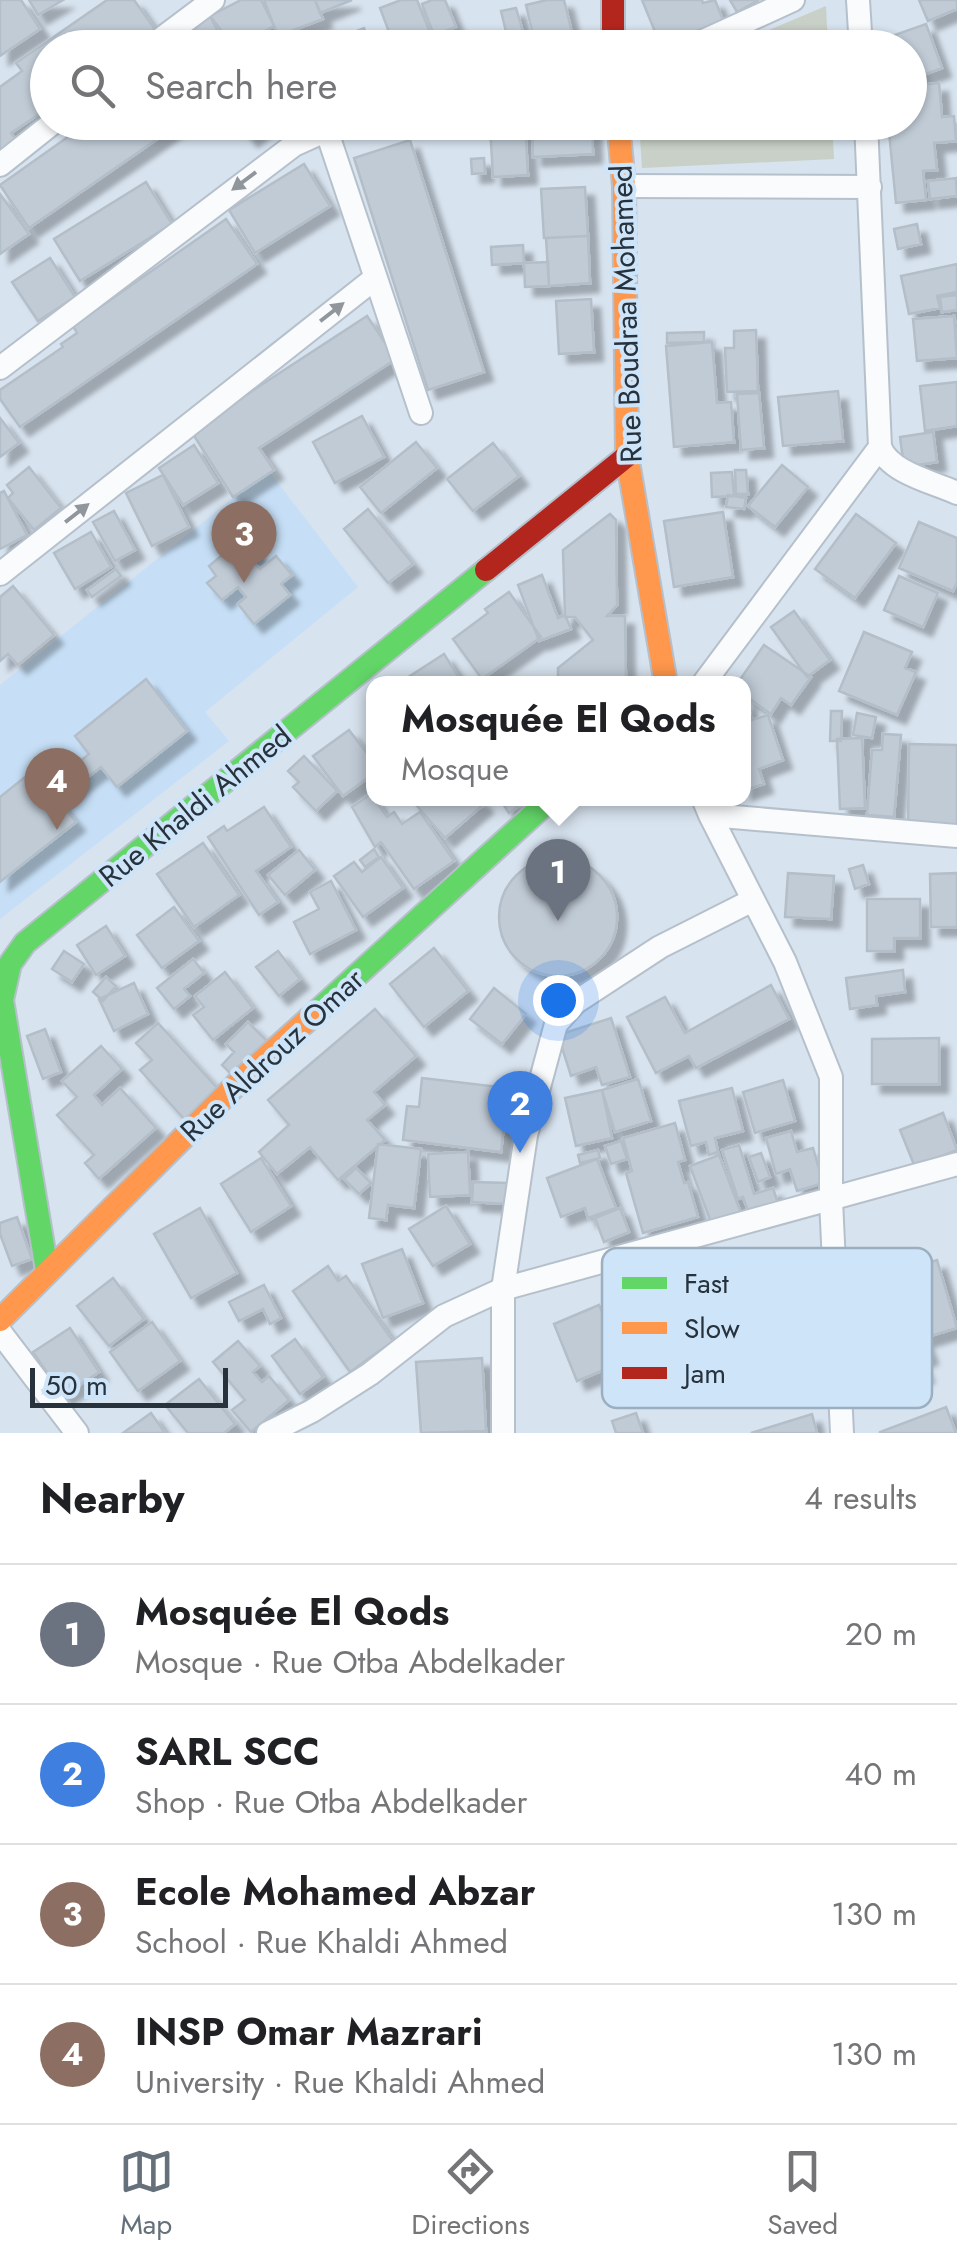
<!DOCTYPE html>
<meta charset="utf-8">
<style>
body{margin:0;font-family:Jost,sans-serif;background:#f2f2f2;color:#202124}
.scale{position:absolute;left:30px;bottom:25px;width:198px;box-sizing:border-box;padding-left:10px;border:5px solid #27323c;border-top:0;font-size:28px;line-height:35px;white-space:nowrap;color:#27323c;-webkit-text-stroke:8px #cde4f9;paint-order:stroke}
.you{position:absolute;left:558px;top:1000px;width:35px;height:35px;margin:-25px;border:8px solid #fff;border-radius:50%;background:#1a73e8;box-shadow:0 0 0 15px #1a73e833}
.badge{display:grid;place-items:center;width:65px;height:65px;border-radius:50%;background:#65707b;color:#fff;font-size:32px;font-weight:700}
.pin{position:absolute;translate:-50% -82px;filter:drop-shadow(0 2px 5px #0008)}
.pin::after{content:'';position:absolute;top:52px;width:35px;height:30px;background:inherit;clip-path:polygon(0 0,100% 0,50% 100%)}
.popup{position:absolute;left:366px;top:676px;width:385px;height:130px;box-sizing:border-box;display:grid;place-content:center;border-radius:20px;background:#fff;filter:drop-shadow(0 2px 8px #0005);font-size:32px;white-space:nowrap;color:#757577}
.popup b{font-size:38px;color:#202124}
.popup::after{content:'';position:absolute;left:50%;top:100%;margin-left:-20px;border:20px solid transparent;border-top-color:#fff}
.list{margin:0;padding:0;list-style:none}
h2{display:flex;justify-content:space-between;align-items:center;height:130px;margin:0;padding:0 40px;font-size:42px}
h2 small{font-size:32px;font-weight:400;color:#757577}
.list li{display:grid;grid-template-columns:65px 1fr auto;gap:30px;align-items:center;box-sizing:border-box;height:140px;padding:0 40px;border-top:2px solid #e0e0e0}
.list b{display:block;font-size:38px;white-space:nowrap}
.list p{margin:0;font-size:32px;white-space:nowrap;color:#757577}
.list em{font-size:32px;font-style:normal;color:#757577}
.icon{flex:none;width:55px;height:55px;fill:none;stroke:currentColor;stroke-width:2;stroke-linecap:round;stroke-linejoin:round}
.map{position:relative;flex:none;width:957px;height:1433px;overflow:hidden}
.search{position:absolute;background:#fff;box-shadow:0 2px 8px #0004;left:30px;right:30px;top:30px;height:110px;display:flex;align-items:center;gap:25px;box-sizing:border-box;padding:0 35px;border-radius:55px;color:#757577;font-size:38px}
.sheet{height:690px;background:#fff}
nav{display:flex;justify-content:space-around;align-items:center;box-sizing:border-box;height:140px;border-top:2px solid #e0e0e0;background:#fff;font-size:28px;color:#757577}
nav a{display:grid;justify-items:center;gap:5px}
nav .on{color:#65707b}
.map>svg:first-child{display:block}
.built{fill:#c6dff6}
.green{fill:#c8d0c7}
.building{fill:#c0cbd6;stroke:#b3bec8;stroke-width:2.5;filter:url(#shadow)}
.lines{fill:none;stroke-linecap:round;stroke-linejoin:round}
.street-casing{stroke:#b6c0cb;stroke-width:26}
.fast-casing{stroke:#b6c0cb;stroke-width:26}
.slow-casing{stroke:#b6c0cb;stroke-width:26}
.jam-casing{stroke:#b6c0cb;stroke-width:26}
.street{stroke:#f9fbfd;stroke-width:22}
.fast{stroke:#63d668;stroke-width:22}
.slow{stroke:#ff974d;stroke-width:22}
.jam{stroke:#b3261e;stroke-width:22}
.oneway{fill:#90969c}
.labels{text-anchor:middle;dominant-baseline:central;stroke-width:8;stroke-linejoin:round;paint-order:stroke}
.street-label{font-size:30px;fill:#27323c;stroke:#cde4f9}
.key{fill:#cde4f9;stroke:#9bafc0;stroke-width:2.5}
.key-label{font-size:28px;fill:#27323c}
</style>
<div class="map">
<svg width="957" height="1433" viewBox="0 0 957 1433">
<defs>
<filter id="shadow"><feDropShadow dx="9" dy="9" stdDeviation="2.5" flood-color="#0004"/></filter>
</defs>
<rect width="100%" height="100%" fill="#d7e3ef"/>
<path class="built" d="M268 470 358 587 205 712 229 741 0 919V685Z"/>
<path class="green" d="M826 6 828 47H729Z
M639 123H832L834 159 642 168Z"/>
<path class="building" d="M0 0H21L40 29 0 56Z
M29 0H63L38 15Z
M107 0H134L157 32 134 48H48V108L11 133 17 141 0 153V87L22 71 16 63Z
M241 0H261L274 26 232 48H226L210 16Z
M264 0H315L323 19 278 36Z
M315 0H352L320 13Z
M401 0H417L434 43 422 48H395L380 8Z
M432 0H445L456 27 434 35 422 4Z
M547 0H564L574 41 536 48 526 5Z
M642 0H702L703 3 715 0 723 20 661 46Z
M730 0H759L737 12Z
M919 0H957V9L928 21Z
M516 8 523 32 507 36 501 11Z
M210 16 235 48H191L183 38Z
M926 24 942 68 910 80V48H893L889 37Z
M364 28 372 48H325L324 44Z
M939 83 942 117 954 116 956 141 934 143 937 170 923 171 926 200 896 203 888 122H910V86Z
M89 122H170L173 128 29 228 0 185Z
M237 122H269L249 138Z
M532 122H592L593 154 533 157Z
M525 124 528 175 493 177 490 126Z
M410 140 484 372 428 390 354 158Z
M484 158 485 173 472 174 471 159Z
M304 164 330 206 255 253 229 210Z
M956 178 957 196 930 199 928 181Z
M146 182 172 224 80 281 54 239Z
M585 187 588 236 544 238 541 189Z
M0 194 29 234 0 254Z
M226 219 257 264 20 427 0 399V390L63 347 61 344 77 333 73 326Z
M917 224 921 244 898 249 894 229Z
M588 236 590 283 549 286 546 238Z
M523 245 524 263 492 265 491 247Z
M50 258 75 297 38 321 12 282Z
M548 262 549 286 525 287 524 263Z
M957 264V292L937 296 940 308 909 314 901 276Z
M957 295V310L942 312 940 297Z
M591 299 594 352 559 354 556 301Z
M367 316 396 359 259 448 274 470 233 497 191 431Z
M954 316 957 358 917 361 913 319Z
M756 330 758 391 727 392 725 348H734V331Z
M704 332V342L667 343V333Z
M712 342 717 403 731 402 734 442 674 447 666 346Z
M957 382V426L925 431 920 386Z
M838 391 843 441 783 446 778 397Z
M759 393 764 448 741 450 737 394Z
M362 416 384 457 335 483 313 442Z
M0 418 19 443 0 457Z
M933 432 937 462 904 467 900 437Z
M416 442 437 468 381 513 360 487Z
M493 443 519 476 473 511 447 479Z
M194 445 218 483 183 505 159 468Z
M782 465 808 487 775 527 748 506Z
M29 467 61 508 34 530 8 498 13 493 7 485Z
M735 470H746L748 494H736Z
M732 472 734 496 712 497 711 473Z
M163 475 189 527 152 546 126 493Z
M4 491 27 535 0 549V493Z
M728 495 746 498 744 509 726 507Z
M368 509 413 564 388 583 344 529Z
M114 511 135 550 115 561 93 522Z
M723 512 733 577 674 587 664 521Z
M610 514 616 520 617 605 607 616H625L626 684H558V668L593 640 575 617H565L563 550Z
M856 514 896 543 855 598 815 569Z
M919 522 957 538V582L953 591 899 568Z
M91 532 111 567 75 589 54 553Z
M244 537 259 555 252 560 260 569 276 556 292 575 281 584 290 595 254 624 238 604 246 597 238 587 222 600 207 583 216 576 209 566Z
M116 569 121 576 92 597 87 590Z
M542 575 558 618 565 615 571 629 539 641 518 585Z
M899 576 938 593 923 627 884 610Z
M13 586 54 635 18 665 8 654 0 661V597Z
M509 592 541 637 482 679 453 639 488 613 485 609Z
M794 611 830 660 807 677 771 627Z
M864 632 912 652 905 668 916 672 897 715 839 691Z
M764 645 811 677 791 705 781 698 771 714 743 694V684H737Z
M444 654 463 684H410L407 678Z
M146 679 187 731 117 787 101 767 58 800 76 822 0 882V797L30 773 44 790 89 754 75 736Z
M746 700 752 720 768 715 783 760 759 769 764 784 743 791V701Z
M831 711H842L841 741H830Z
M857 713 876 717 872 738 853 735Z
M349 730 373 761V774L343 796 313 756Z
M883 734 901 735 894 817 867 815 872 750H882Z
M862 738 865 808 840 809 837 739Z
M909 744 957 745V825L908 830Z
M304 756 337 791 316 811 293 787 299 782 288 771Z
M371 794 387 817 394 812 402 824 420 812 454 861 414 889 381 842 375 847 352 807Z
M479 798 484 804 445 838 411 799Z
M499 798H529L509 813Z
M264 807 291 847 256 871 278 902 259 915 208 837 224 826 227 831Z
M203 843 239 895 194 927 157 874Z
M374 849 379 857 365 867 360 860Z
M299 850 315 870 285 895 268 875Z
M381 857 403 888 363 917 334 876 354 862 362 872Z
M499 917a59 59 0 1 1 118 0a59 59 0 1 1-118 0Z
M863 865 869 884 855 889 849 869Z
M788 873 834 876 831 919 785 917Z
M957 873V927H931L930 874Z
M331 881 356 930 310 954 294 922 319 909 310 892Z
M867 899H920V938H894V951H867Z
M174 907 199 941 162 968 137 935Z
M106 926 125 956 96 975 77 945Z
M434 948 468 991 424 1027 390 984Z
M64 951 84 964 72 982 52 969Z
M278 951 300 979 279 996 256 967Z
M193 959 204 973 184 989 190 996 174 1009 157 988Z
M903 970 905 992 876 996 877 1005 850 1009 846 978Z
M225 972 253 1008 213 1040 193 1015 204 1007 195 996Z
M106 977 116 986 103 1001 93 992Z
M134 983 148 1014 114 1031 99 999Z
M771 985 789 1019 696 1068 689 1056 656 1073 627 1017 665 997 685 1033Z
M494 988 526 1014 502 1044 470 1019Z
M375 1009 416 1056 374 1092 385 1105 367 1120 385 1140 338 1180 310 1147 277 1174 259 1152 289 1125 268 1100Z
M611 1018 630 1077 602 1085 596 1067 571 1076 558 1035Z
M248 1022 268 1042 233 1076 222 1065 234 1052 226 1044Z
M158 1023 219 1090 185 1120 140 1070 152 1060 136 1043Z
M45 1029 61 1072 43 1079 27 1036Z
M939 1038V1084H872V1039Z
M101 1046 122 1069 94 1095 102 1105 120 1088 156 1128 99 1179 85 1163 94 1155 57 1115 77 1097 62 1081Z
M422 1078 508 1088 501 1152 403 1140 407 1106 419 1107Z
M638 1079 651 1121 615 1132 602 1090Z
M783 1080 795 1121 755 1133 743 1092Z
M732 1088 743 1131 715 1138 718 1152 709 1155 706 1142 691 1146 679 1101Z
M602 1090 612 1138 576 1146 565 1098Z
M943 1113 957 1150 915 1167 900 1130Z
M675 1123 685 1160 678 1162 684 1183 688 1182 698 1217 643 1233 626 1173 632 1171 623 1138Z
M791 1131 797 1152 813 1148 823 1183 797 1191 790 1169 776 1174 766 1138Z
M621 1141 627 1159 611 1164 605 1146Z
M378 1144 421 1149 414 1208 388 1205 386 1220 369 1218Z
M739 1145 754 1194 773 1188 779 1207 750 1216 743 1197 738 1199 722 1150Z
M598 1150 600 1158 580 1163 578 1155Z
M468 1152 470 1195 430 1197 428 1154Z
M761 1153 770 1177 758 1182 749 1157Z
M719 1155 741 1213 712 1225 690 1166Z
M261 1158 291 1206 251 1232 221 1184Z
M597 1159 616 1208 588 1218 585 1208 561 1217 547 1178Z
M356 1168 371 1183 359 1194 344 1179Z
M473 1182 508 1183 507 1204 472 1202Z
M446 1206 470 1244 433 1266 409 1229Z
M200 1208 237 1273 191 1298 154 1234Z
M620 1208 629 1232 604 1242 595 1218Z
M17 1217 32 1259 12 1266 0 1234V1223Z
M402 1249 423 1303 383 1318 362 1264Z
M791 1258 797 1279 814 1274 819 1296 759 1313 751 1285 768 1280 764 1265Z
M937 1260 957 1328 924 1338 902 1271Z
M328 1266 338 1281 346 1276 393 1341 350 1372 293 1291Z
M901 1272 922 1335 902 1342 897 1327 888 1330 872 1282Z
M732 1274 743 1307 690 1324 680 1290Z
M113 1278 144 1319 109 1346 77 1306Z
M264 1285 281 1318 270 1324 263 1309 239 1321 229 1302Z
M642 1302 670 1369 633 1385 623 1362 577 1381 554 1324 599 1305 613 1337 631 1330 623 1310Z
M738 1312 754 1361 711 1375 696 1325Z
M152 1322 180 1361 138 1391 110 1352Z
M70 1328 99 1372 63 1396 33 1352Z
M895 1328 901 1344 922 1336 929 1355 920 1359 925 1374 875 1392 869 1377 879 1373 868 1344 887 1337 885 1332Z
M295 1339 323 1377 300 1394 272 1356Z
M238 1341 260 1366 253 1372 262 1382 269 1376 289 1400 251 1432 232 1410 245 1400 213 1362Z
M482 1358 486 1431 421 1433 416 1362Z
M199 1379 235 1424 224 1433H188L165 1405Z
M946 1407 956 1433H880V1432Z
M151 1413 165 1433H123Z
M636 1413 643 1433H616L612 1421Z
M812 1414 817 1433H751Z"/>
<g class="lines">
<g class="street-casing">
<path id="street" d="M858 0 861 48
M149 48 213 0
M688 48 793 0
M326 129 421 413
M0 165 54 122
M624 186 870 187
M0 368 294 145 345 122
M880 447C890 473 933 482 957 493
M0 574 374 279
M703 684 880 447 866 122
M703 798 710 815 957 836
M710 815 785 962 831 1077V1200L842 1433
M0 1332 77 1433
M268 1433 312 1411 370 1374 444 1316 503 1289 957 1164
M503 1433V1289L526 1135 556 1024 576 1002 660 947 753 900"/>
</g>
<g class="fast-casing">
<path id="fast" d="M311 1017 552 798
M47 1270 2 1000 10 964 25 943 486 570"/>
</g>
<g class="slow-casing">
<path id="slow" d="M618 122 624 186 627 456 666 684
M0 1320 241 1080 311 1017"/>
</g>
<g class="jam-casing">
<path id="jam" d="M613 0V48
M486 570 627 456"/>
</g>
<use href="#street" class="street"/>
<use href="#fast" class="fast"/>
<use href="#slow" class="slow"/>
<use href="#jam" class="jam"/>
</g>
<defs><path id="oneway-solid" d="M-6-.8H1V-3.2L6.5 0L1 3.2V.8H-6Z" transform="scale(2.5)"/></defs>
<g class="oneway">
<use href="#oneway-solid" transform="translate(244 181) rotate(143)"/>
<use href="#oneway-solid" transform="translate(332 312) rotate(-38)"/>
<use href="#oneway-solid" transform="translate(77 513) rotate(-38)"/>
</g>
<g class="labels">
<g class="street-label">
<text transform="translate(626 314) rotate(-92)">Rue Boudraa Mohamed</text>
<text transform="translate(195 806) rotate(-39)">Rue Khaldi Ahmed</text>
<text transform="translate(272 1055) rotate(-43)">Rue Aldrouz Omar</text>
</g>
</g>
<rect x="602" y="1248" width="330" height="160" rx="15" class="key"/>
<rect x="622" y="1277" width="45" height="12" fill="#63d668"/>
<rect x="622" y="1322" width="45" height="12" fill="#ff974d"/>
<rect x="622" y="1367" width="45" height="12" fill="#b3261e"/>
<g class="key-label">
<text x="684" y="1293">Fast</text>
<text x="684" y="1338">Slow</text>
<text x="684" y="1383">Jam</text>
</g>
</svg>
<div class="scale">50 m</div>
<div class="you"></div>
<div class="pin badge" style="left:558px;top:921px;background:#6b7280">1</div>
<div class="popup"><b>Mosquée El Qods</b>Mosque</div>
<div class="pin badge" style="left:520px;top:1153px;background:#3f7fe0">2</div>
<div class="pin badge" style="left:244px;top:583px;background:#8d6e63">3</div>
<div class="pin badge" style="left:57px;top:830px;background:#8d6e63">4</div>
<div class="search"><svg class="icon" aria-label="search" viewBox="0 0 24 24"><circle cx="10" cy="10" r="6"/><path d="M15 15l6 6"/></svg>Search here</div>
</div>
<section class="sheet">
<h2>Nearby<small>4 results</small></h2>
<ul class="list">
<li><span class="badge" style="background:#6b7280">1</span><div><b>Mosquée El Qods</b><p>Mosque · Rue Otba Abdelkader</p></div><em>20 m</em></li>
<li><span class="badge" style="background:#3f7fe0">2</span><div><b>SARL SCC</b><p>Shop · Rue Otba Abdelkader</p></div><em>40 m</em></li>
<li><span class="badge" style="background:#8d6e63">3</span><div><b>Ecole Mohamed Abzar</b><p>School · Rue Khaldi Ahmed</p></div><em>130 m</em></li>
<li><span class="badge" style="background:#8d6e63">4</span><div><b>INSP Omar Mazrari</b><p>University · Rue Khaldi Ahmed</p></div><em>130 m</em></li>
</ul>
</section>
<nav>
<a class="on"><svg class="icon" aria-label="map" viewBox="0 0 24 24"><path d="M3 6l6-2 6 2 6-2v14l-6 2-6-2-6 2zM9 4v14M15 6v14"/></svg>Map</a>
<a><svg class="icon" aria-label="directions" viewBox="0 0 24 24"><path d="M12 3l9 9-9 9-9-9zM9 14v-3h6M13 9l2 2-2 2"/></svg>Directions</a>
<a><svg class="icon" aria-label="saved" viewBox="0 0 24 24"><path d="M7 4h10v16l-5-4-5 4z"/></svg>Saved</a>
</nav>
